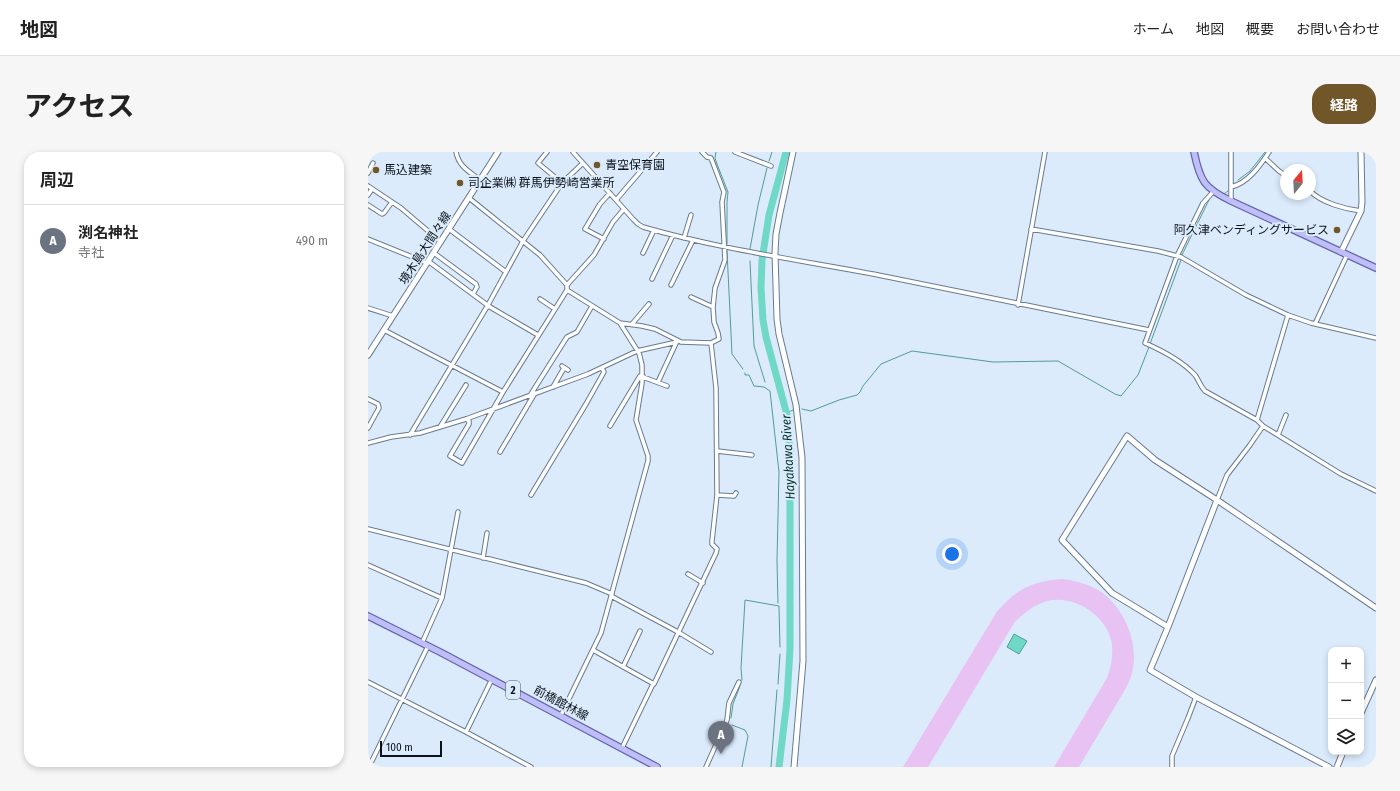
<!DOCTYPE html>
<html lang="ja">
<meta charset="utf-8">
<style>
body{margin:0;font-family:"Fira Sans Condensed","Noto Sans JP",sans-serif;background:#f6f6f6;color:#222}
.controls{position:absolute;right:12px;bottom:12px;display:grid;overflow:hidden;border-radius:8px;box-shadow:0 2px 6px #0003}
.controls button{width:36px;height:36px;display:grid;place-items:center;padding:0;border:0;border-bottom:1px solid #e0e0e0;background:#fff;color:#222;font:20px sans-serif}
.compass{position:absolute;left:912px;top:12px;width:36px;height:36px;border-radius:50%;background:#fff;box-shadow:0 2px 6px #0003;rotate:18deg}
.scale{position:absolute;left:12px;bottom:10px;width:62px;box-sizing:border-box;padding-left:4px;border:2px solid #0c131a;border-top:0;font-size:11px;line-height:14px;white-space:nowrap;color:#0c131a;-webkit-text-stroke:3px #dbebfc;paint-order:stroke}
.you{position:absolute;left:584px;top:402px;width:14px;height:14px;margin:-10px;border:3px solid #fff;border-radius:50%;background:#1a73e8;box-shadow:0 0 0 6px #1a73e833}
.badge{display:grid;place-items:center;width:26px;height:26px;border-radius:50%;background:#715629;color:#fff;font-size:13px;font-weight:700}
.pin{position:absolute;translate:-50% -33px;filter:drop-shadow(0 1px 2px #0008)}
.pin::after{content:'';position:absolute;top:21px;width:14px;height:12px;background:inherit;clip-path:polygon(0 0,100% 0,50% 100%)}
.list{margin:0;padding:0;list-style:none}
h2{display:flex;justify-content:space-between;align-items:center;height:52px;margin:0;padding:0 16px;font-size:17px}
h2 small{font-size:13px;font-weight:400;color:#767676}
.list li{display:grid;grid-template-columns:26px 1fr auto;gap:12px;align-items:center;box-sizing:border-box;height:72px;padding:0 16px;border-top:1px solid #e0e0e0}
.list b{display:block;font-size:15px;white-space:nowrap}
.list p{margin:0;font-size:13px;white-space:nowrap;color:#767676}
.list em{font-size:13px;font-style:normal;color:#767676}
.icon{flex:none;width:22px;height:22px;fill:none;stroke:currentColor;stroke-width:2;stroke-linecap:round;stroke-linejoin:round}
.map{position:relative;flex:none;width:1008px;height:615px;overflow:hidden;border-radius:16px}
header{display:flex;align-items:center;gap:24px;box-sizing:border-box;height:56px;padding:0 20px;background:#fff;border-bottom:1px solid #e0e0e0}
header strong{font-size:19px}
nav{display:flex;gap:22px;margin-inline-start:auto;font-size:14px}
.intro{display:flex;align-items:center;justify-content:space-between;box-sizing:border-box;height:96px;padding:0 24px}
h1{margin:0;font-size:28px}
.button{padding:10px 18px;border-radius:16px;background:#715629;color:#fff;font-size:14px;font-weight:700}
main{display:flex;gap:24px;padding:0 24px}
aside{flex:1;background:#fff;border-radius:16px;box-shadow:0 2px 6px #0003}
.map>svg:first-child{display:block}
.green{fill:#e7c2f3}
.water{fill:#70d8c6;stroke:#529d92}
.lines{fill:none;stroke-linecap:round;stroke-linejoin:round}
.stream{stroke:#529d92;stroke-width:1}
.river{stroke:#70d8c6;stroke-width:7}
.street-casing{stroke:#697b8e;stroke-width:5.5}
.secondary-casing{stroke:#697b8e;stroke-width:7}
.primary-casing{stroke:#6566a8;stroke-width:8}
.street{stroke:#fff;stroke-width:3.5}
.secondary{stroke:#fff;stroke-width:5}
.primary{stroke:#bfbef9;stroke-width:5.5}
.poi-dot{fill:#715629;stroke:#dbebfc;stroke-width:1.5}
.labels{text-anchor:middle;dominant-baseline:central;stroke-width:4;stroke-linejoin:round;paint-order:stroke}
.shield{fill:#dbebfc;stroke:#4a545e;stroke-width:1}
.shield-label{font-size:11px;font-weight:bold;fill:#0c131a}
.poi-label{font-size:12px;fill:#0c131a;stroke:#dbebfc;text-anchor:start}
.street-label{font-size:12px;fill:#0c131a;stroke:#dbebfc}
.water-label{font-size:13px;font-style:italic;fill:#00332c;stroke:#dbebfc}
</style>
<header>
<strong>地図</strong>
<nav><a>ホーム</a><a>地図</a><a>概要</a><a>お問い合わせ</a></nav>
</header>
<div class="intro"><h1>アクセス</h1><a class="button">経路</a></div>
<main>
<aside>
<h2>周辺<small></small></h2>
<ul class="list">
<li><span class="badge" style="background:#6b7280">A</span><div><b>渕名神社</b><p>寺社</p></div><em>490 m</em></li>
</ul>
</aside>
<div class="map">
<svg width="1008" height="615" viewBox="0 0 1008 615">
<rect width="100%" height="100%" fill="#dbebfc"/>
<path class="green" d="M695 427C708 429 720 432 730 438 755 453 770 488 765 516 764 523 761 530 758 536L711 615H686L739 526C743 516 745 504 744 493 741 465 707 442 679 449 666 453 656 461 646 471L560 615H535L628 461C648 437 664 429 695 427Z"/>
<path class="water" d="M646 482 659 489 651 502 639 495Z"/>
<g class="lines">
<path class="stream" d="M348 0 347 6 349 12 360 40 359 50V92
M401 9 404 0
M870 28 882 19 897 0
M856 42 860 39
M382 97 390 53 399 16
M359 99 364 202 375 217
M814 103 841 48
M382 109 386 194 397 230
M782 192 813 108
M377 221V223H381L386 234 396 235 402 239 411 320 409 409 410 451
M434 257 443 259 471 248 489 243 492 240 495 234 513 212 544 199 625 210 690 209 747 242 753 244 770 223 781 195
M419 261 425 258
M374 528 373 516 377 448 411 454 412 495
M410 532 412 502
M363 566 365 552 372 534
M364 573 377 578 380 584 374 615
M403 615 409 538"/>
<path class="river" d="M411 615 419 548 422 497V298L419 263 398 185 395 168 393 136 394 108 401 63 418 0"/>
<g class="street-casing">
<path id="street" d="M88 0C91 15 101 19 112 28
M179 0 170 11 194 31
M205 0 265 67 270 72 275 75C355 98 438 109 520 125 607 142 694 161 781 178
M367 0 403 14
M897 6 911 19 918 24
M0 21 5 11
M0 34 33 56 73 90
M863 35C880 31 892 14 901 0
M942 39C954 51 977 57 993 59
M845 40 835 51 809 104 777 191C793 198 815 210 827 223 831 228 832 234 837 239L889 268 895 274 973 322 1008 339
M0 43 4 37
M248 48 289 0
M863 49V0
M0 53 14 62 16 61 24 50
M81 77 138 120
M663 77 790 99 813 105 878 143 920 163 943 171 1008 186
M316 86 323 63
M0 87 59 111
M236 87 217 77 232 52 242 41
M66 101 108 132 109 135 105 142
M275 101 286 78
M60 109 122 155 170 183
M284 127 305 83
M199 133 226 103 245 70 256 57
M303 133 325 88
M199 138 252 171 274 174 287 177 313 190 343 191 351 187 350 181 346 170 345 155 347 136 357 108 354 50 356 40 343 6 339 5 334 0
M323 145 345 155
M172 147 187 157
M650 153 677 0
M0 156 25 164
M264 172 281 152
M947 172 979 103
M16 178 135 240
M194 214 200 218
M275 225 299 234
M290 230 309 189
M185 235 196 216
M163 242 199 185 209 180 224 154
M0 247 10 252 11 256 0 276
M98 267 101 269V272L82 304 94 311 135 240 199 138V133L172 103 101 46
M889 268 920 163
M242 274 272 224H275
M72 275 98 233
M42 283 120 153 155 89 194 31 215 11
M910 283 918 263
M0 291 23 285 52 281 98 267 220 222 269 199 309 190
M349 299 384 303
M132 300 167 241
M163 343 218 252 236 220 234 216
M349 343 366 344 368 341
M849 348 859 323 882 293 895 274
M0 377 218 431 244 442
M115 406 119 381
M0 413 74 446
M320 422 335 431
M243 444 310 480 343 500
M54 491 74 446 90 360
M225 498 286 532 348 401 349 397 344 392V389L349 343 348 236 343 191
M255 515 272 479
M0 530 98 580 163 615
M193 563 233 481 280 309V304L268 268 274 231V213L271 201 252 171
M98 580 124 527
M254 596 285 532
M1 615 60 494
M338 615 359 568 361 551 371 530
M804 615V604L820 566 828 545"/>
</g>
<g class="secondary-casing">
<path id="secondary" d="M425 0 412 61 408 82 407 101 409 167 411 182 428 253 434 306 435 509 426 615
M973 100 993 59 994 50 993 0
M0 203 130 0
M849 348 800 475 782 518 828 545 961 615
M800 475 744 441 694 388 759 284 787 308 849 348 1008 456
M993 561 1008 528
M969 615 975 600"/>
</g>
<g class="primary-casing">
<path id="primary" d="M826 0C832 29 836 36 863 49L1008 116
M0 464 72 500 289 615"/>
</g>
<use href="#street" class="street"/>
<use href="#secondary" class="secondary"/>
<use href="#primary" class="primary"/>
</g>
<g class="poi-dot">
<circle cx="229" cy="13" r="4"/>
<circle cx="8" cy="18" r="4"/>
<circle cx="92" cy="31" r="4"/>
<circle cx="969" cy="78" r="4"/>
</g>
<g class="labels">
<rect class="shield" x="138" y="529" width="14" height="18" rx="3"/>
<g class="shield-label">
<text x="145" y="538">2</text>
</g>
<g class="poi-label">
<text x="237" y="13">青空保育園</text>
<text x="16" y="18">馬込建築</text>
<text x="100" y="31">司企業㈱ 群馬伊勢崎営業所</text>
<text x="961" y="78" text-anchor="end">阿久津ベンディングサービス</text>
</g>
<g class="street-label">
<text transform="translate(57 96) rotate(-57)">境木島大間々線</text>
<text transform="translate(193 551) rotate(28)">前橋館林線</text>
</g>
<g class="water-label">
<text transform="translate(420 305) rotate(-93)">Hayakawa River</text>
</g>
</g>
</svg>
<div class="controls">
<button>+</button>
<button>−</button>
<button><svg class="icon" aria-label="layers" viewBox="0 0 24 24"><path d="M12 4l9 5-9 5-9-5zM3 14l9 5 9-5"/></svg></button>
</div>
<svg class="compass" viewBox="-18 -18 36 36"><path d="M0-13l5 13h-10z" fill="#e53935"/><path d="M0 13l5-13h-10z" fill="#767676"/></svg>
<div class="scale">100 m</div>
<div class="you"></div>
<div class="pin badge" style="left:353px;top:602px;background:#6b7280">A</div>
</div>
</main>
